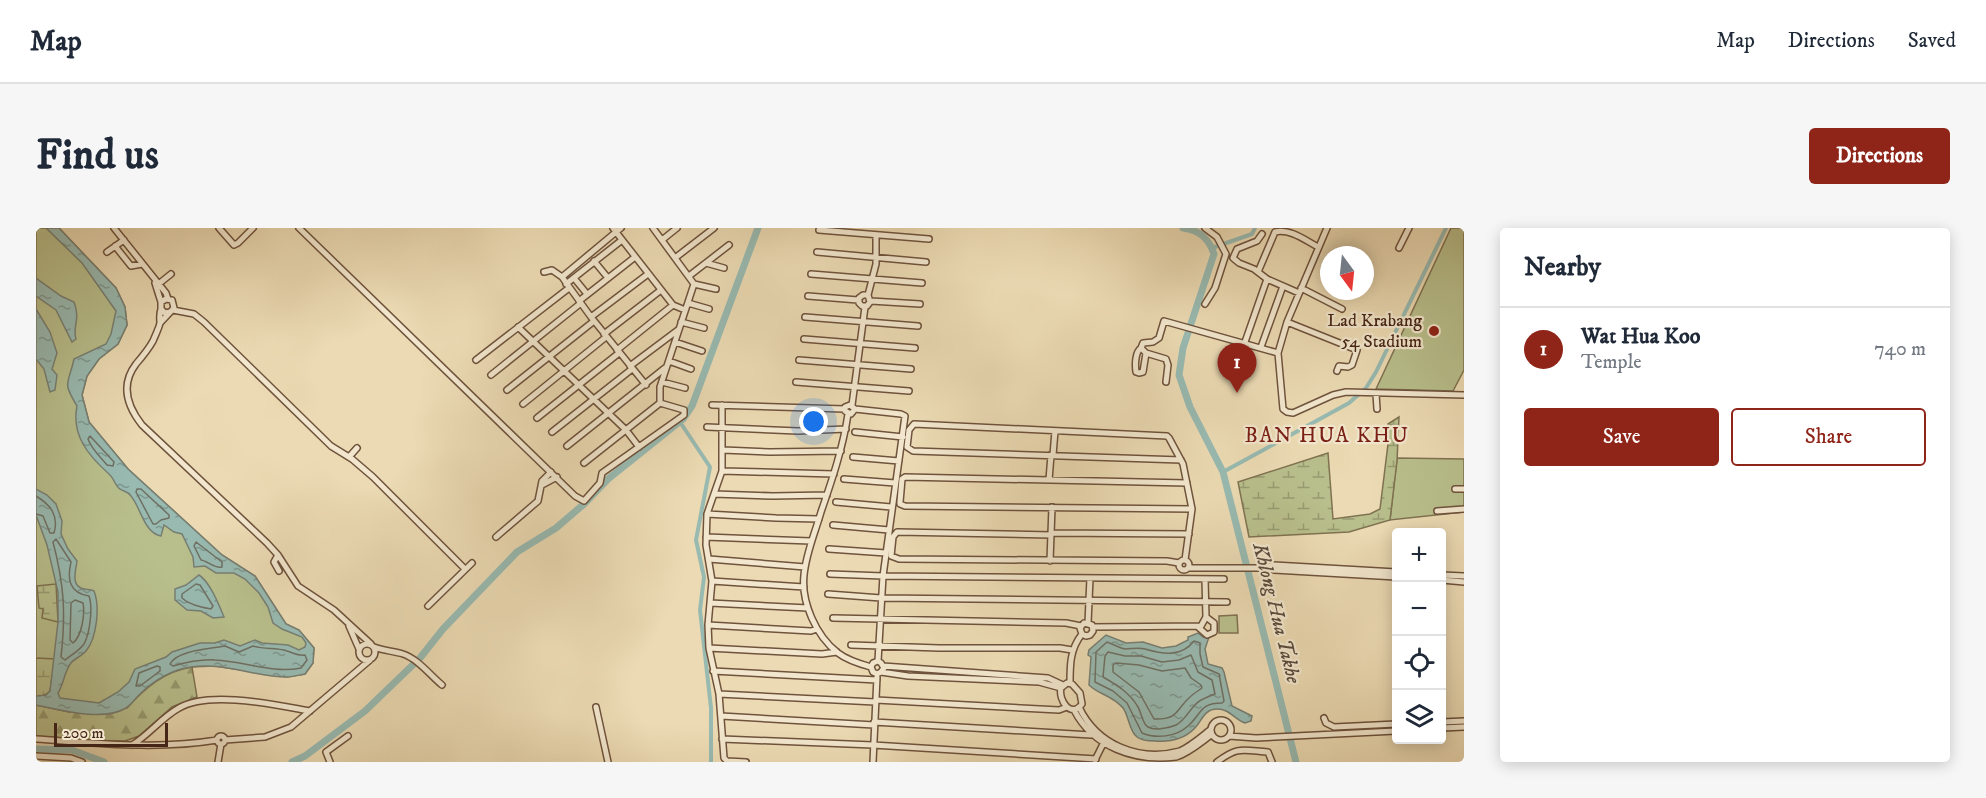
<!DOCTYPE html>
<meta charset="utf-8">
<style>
body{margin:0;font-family:"IM FELL DW Pica",serif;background:#f6f6f7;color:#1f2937}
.controls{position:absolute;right:18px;bottom:18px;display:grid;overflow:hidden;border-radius:6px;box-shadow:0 3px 15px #0003}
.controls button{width:54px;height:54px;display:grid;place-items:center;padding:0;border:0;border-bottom:2px solid #e0e1e3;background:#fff;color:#1f2937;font:30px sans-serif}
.compass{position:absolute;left:1284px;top:18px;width:54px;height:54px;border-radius:50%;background:#fff;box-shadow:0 3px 15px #0003;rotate:165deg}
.scale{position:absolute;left:18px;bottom:15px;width:114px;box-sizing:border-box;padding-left:6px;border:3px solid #462616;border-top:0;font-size:16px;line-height:21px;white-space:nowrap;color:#462616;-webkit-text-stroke:4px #f2e7ce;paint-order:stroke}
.you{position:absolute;left:778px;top:194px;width:21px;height:21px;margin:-15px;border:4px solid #fff;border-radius:50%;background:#1a73e8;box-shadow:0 0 0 9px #1a73e833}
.badge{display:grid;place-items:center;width:39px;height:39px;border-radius:50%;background:#8f2418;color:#fff;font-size:20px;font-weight:700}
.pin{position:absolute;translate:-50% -50px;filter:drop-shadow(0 2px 3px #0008)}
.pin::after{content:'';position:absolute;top:32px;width:21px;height:18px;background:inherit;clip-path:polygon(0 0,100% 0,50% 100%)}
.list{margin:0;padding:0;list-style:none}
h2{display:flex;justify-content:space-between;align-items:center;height:78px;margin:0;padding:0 24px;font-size:26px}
h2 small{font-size:20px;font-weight:400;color:#747a83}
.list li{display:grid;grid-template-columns:39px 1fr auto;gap:18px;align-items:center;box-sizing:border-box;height:84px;padding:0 24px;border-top:2px solid #e0e1e3}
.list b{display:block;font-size:22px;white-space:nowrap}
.list p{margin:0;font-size:20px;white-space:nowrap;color:#747a83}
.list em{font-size:20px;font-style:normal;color:#747a83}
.actions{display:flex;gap:12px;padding:18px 24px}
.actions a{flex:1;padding:14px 0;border:2px solid #8f2418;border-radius:6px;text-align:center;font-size:21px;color:#8f2418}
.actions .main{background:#8f2418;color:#fff}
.icon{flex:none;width:33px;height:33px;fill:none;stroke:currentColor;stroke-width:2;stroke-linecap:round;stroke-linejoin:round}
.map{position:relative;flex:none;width:1428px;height:534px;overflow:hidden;border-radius:6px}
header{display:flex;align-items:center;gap:36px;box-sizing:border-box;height:84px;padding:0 30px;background:#fff;border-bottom:2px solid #e0e1e3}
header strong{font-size:28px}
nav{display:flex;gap:33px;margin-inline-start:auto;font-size:21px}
.intro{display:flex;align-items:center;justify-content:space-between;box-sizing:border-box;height:144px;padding:0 36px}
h1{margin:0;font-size:42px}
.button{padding:15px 27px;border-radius:6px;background:#8f2418;color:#fff;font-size:21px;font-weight:700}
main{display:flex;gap:36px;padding:0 36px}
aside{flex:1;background:#fff;border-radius:6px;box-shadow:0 3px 15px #0003}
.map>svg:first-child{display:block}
.green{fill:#b8bf8c;stroke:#7f7251;stroke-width:1.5}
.forest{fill:url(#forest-firs);stroke:#7f7251;stroke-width:1.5}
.wetland{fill:url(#wetland-marsh);stroke:#7f7251;stroke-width:1.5}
.water{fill:url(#water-ripples);stroke:#777f73;stroke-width:1.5}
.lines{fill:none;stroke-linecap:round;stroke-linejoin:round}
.shore{stroke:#6f7064;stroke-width:1.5}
.canal{stroke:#98bab1;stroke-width:4}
.river{stroke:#98bab1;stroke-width:7}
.minor-casing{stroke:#6f533d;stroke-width:8}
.minor{stroke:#f2e7ce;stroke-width:5}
.poi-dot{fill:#8f2418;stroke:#f2e7ce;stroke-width:2}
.labels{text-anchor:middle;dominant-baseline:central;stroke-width:4.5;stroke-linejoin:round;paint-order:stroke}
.poi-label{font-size:18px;fill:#462616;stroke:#f2e7ce;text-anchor:end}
.water-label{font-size:20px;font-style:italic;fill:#5a4b3d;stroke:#f2e7ce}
.quarter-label{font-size:21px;letter-spacing:1.5px;fill:#7a1f14;stroke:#f2e7ce}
</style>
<header>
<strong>Map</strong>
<nav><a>Map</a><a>Directions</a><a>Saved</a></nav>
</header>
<div class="intro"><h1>Find us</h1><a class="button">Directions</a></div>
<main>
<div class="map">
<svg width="1428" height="534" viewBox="0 0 1428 534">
<defs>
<pattern id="forest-firs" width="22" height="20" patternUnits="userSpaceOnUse" patternTransform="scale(1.5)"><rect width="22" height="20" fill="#b8bf8c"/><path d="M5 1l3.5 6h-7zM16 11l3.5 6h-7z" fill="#979b71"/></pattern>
<pattern id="wetland-marsh" width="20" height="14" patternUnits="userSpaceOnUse" patternTransform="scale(1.5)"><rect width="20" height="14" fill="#b8bf8c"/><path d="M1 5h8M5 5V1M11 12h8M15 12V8" fill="none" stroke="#979b71"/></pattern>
<pattern id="water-ripples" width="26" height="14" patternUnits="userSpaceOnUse" patternTransform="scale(1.5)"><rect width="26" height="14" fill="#98bab1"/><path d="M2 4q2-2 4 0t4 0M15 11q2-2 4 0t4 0" fill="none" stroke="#7e978f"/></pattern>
</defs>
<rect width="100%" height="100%" fill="#ebdab3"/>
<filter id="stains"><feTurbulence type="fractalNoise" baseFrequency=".00333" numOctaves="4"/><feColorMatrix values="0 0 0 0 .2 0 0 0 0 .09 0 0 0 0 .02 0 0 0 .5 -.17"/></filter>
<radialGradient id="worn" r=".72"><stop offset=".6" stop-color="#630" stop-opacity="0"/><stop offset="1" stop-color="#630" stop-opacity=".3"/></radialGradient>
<path class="green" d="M0 0H23L80 60 89 79 91 97 82 116 63 131 51 148 46 167 53 194 92 241 186 327 219 348 250 396 263 402 278 420 277 435 269 446 251 449 179 438 153 439 91 480 0 477Z
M1415 0H1428V142L1417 163 1340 161Z
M1361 230 1428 231V284L1354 292Z
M1201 387 1202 405H1183V388Z"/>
<path class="forest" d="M156 439 161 469 136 479 103 508 89 513H67L0 508V477L33 484 91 480C109 460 129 443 156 439Z"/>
<path class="wetland" d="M1363 189 1361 233 1354 292 1313 304 1213 309 1202 254 1292 225 1297 291 1334 286 1344 281 1352 216V196Z
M20 356 22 394 6 390 7 381 3 380 1 358Z
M0 430 19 431 14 463C10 467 5 469 0 468Z"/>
<path class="water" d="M10 0H23L80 60 89 79 91 97 82 116 63 131 51 148 46 167 53 194 92 241 186 327 219 348 250 396 263 402 278 420 277 435 269 446C263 447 256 449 250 449 218 449 189 434 155 439 135 442 117 453 103 467 99 471 95 477 90 480 67 494 25 482 0 477V468L10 467 14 463 22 394V364L11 317 0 287V261L11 267 20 276 26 293 25 306 32 321 41 333C40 342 34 358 48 361 51 362 54 361 58 363 64 378 61 410 50 423 46 428 39 430 35 435 28 444 28 456 22 465L24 470 63 475 82 464 93 454 99 441 130 429 136 424 164 415H179L188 412 204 418 219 412 226 415 252 417 263 422 269 419 270 415 266 409 246 401 237 395 232 379 223 365 209 351 198 345H180L169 338 158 339 157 329 146 306 138 304 128 297 125 308C108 305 105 280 95 268 92 263 88 264 84 261 79 258 78 250 73 246 53 228 35 208 41 178 26 153 32 158 38 131L70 116 75 106 80 83 46 35Z
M0 50 25 68 38 74C45 92 36 98 40 111L36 114 20 82 0 68Z
M0 81 14 104 21 125 16 141 21 147 19 162 14 164 8 141 0 131Z
M163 347C174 354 183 377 188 389L177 390 165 383 151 382 139 372V361L150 357Z
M1162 405 1167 409H1173L1169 421 1172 436 1186 440 1188 444 1196 478 1216 488 1215 493 1209 495C1198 491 1194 481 1181 481 1168 481 1166 493 1158 501 1147 512 1133 514 1119 513 1113 513 1106 513 1101 509 1093 503 1093 488 1087 480 1076 467 1063 467 1053 457L1055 429 1052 427 1053 422 1070 407 1090 415 1107 414 1126 420 1140 418 1152 412V409Z"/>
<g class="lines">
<path class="shore" d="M54 208 78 234 77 238 71 237C64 228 56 222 52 211Z
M101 261H105L133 287V290L125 292 120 296H117L100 264Z
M0 268C15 277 23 288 18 305H14L7 288 0 286
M20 311 35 334C31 351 33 365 53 368 57 379 54 405 48 416 43 423 35 427 29 432L25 429C30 385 28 356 17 314Z
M160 314 186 334V339C179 341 172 333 165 332L158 318Z
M160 356 164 357 177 378 175 381C165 379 154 377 146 370V366Z
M39 372 47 375C49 386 46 408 37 415L34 412 35 375Z
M1158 413 1164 415V426L1167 439 1183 446 1188 473 1186 475C1163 475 1166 486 1152 498 1140 509 1120 511 1106 505L1091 475 1077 463 1059 454 1060 424 1071 414C1077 416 1083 420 1089 421 1096 421 1102 419 1109 421 1126 426 1145 430 1158 413Z
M189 418 203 424 217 418C228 422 240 419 251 423 258 425 261 428 269 427L271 432 265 440C236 446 208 433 179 432 165 431 151 434 137 438L134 436C141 422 175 421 189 418Z
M1072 424 1089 428H1105L1126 434 1143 432 1155 427 1162 444 1176 452 1179 466C1172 469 1164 471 1159 477 1152 484 1149 492 1140 497 1133 500 1119 503 1112 499 1107 497 1105 484 1102 479 1094 465 1081 457 1067 449L1069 428Z
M1080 435 1103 437 1126 443 1149 440 1155 450 1165 457 1166 460C1162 463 1157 466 1154 469 1139 482 1143 492 1118 491L1103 464 1077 444V437Z
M121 438 124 439V443L104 458H100L103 445Z"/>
<path class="canal" d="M1176 20 1216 6 1219 0
M644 194 674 239 660 312 668 349 664 382 675 480V534
M1187 244 1313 175 1330 160 1340 144 1410 0"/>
<path class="river" d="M1147 0C1164 2 1173 11 1178 26L1147 120 1143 147 1154 179 1187 244 1260 534
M0 521 36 522 68 534
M256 534 269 528 329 483 384 430 407 401 481 324 520 300 548 276 572 251 647 191 656 178 722 0"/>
<g class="minor-casing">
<path id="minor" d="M78 0 130 65 132 71
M183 0 198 17 202 15 217 0
M263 0 539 268 548 273 564 255 566 245 648 187V182L624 175
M585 0 580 4 637 77 649 82
M617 0 658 56 680 61
M1169 0 1181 9 1190 26 1179 60 1169 76
M1291 0 1251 94 1242 125 1247 181 1251 184 1257 185 1297 167 1310 164 1428 167
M783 2 893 11
M1226 6 1221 13 1201 21 1197 30 1203 35 1218 41 1231 51 1263 65
M626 12 641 0
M79 18 95 38 106 36
M1363 20 1373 0
M71 24 88 12
M781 24 890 34
M639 30 678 0
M558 33 572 50
M670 35 688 40
M508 44 516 42 526 49 580 4 577 0
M1222 44 1239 4C1253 0 1269 12 1282 19
M775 46 886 55
M653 48 693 17
M526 49 555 89 610 157
M538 50 551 66
M119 55 125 74
M530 56 586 12
M120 58 135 46
M1265 60 1306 81
M832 67H827L823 70V75L826 78H831L834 74 832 67 840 36V7
M772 68 822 72
M543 73 599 29
M835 73 884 76
M652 75 673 81
M125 81C123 87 124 89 124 95 123 100 119 108 117 113 112 122 106 129 100 136 84 157 91 178 106 197L231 315 242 327 262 358 298 382 335 416
M137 82 158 86 168 94 295 218 316 231 337 249 429 341
M555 89 612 46
M769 89 882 98
M645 94 668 100
M1251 94 1321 122 1316 137 1312 139 1303 138 1301 143
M124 95 138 80 136 72 130 71 125 74V81L129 85 134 84
M482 99 590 202 603 219
M568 106 625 62
M768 111 879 120
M639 114 666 123
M1209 114 1231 51
M1225 119 1247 58
M1105 120C1099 124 1099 137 1100 144L1103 145 1107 144 1110 125
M581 122 637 77
M440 132 533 60
M763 132 875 141
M633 133 655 141
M594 138 642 102
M455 147 545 75
M626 154 649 160
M760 154 873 163
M1130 154 1132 137 1130 131 1110 125 1105 120 1107 115 1117 114 1123 110 1128 93 1242 125
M471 162 558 93
M1340 166 1341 181
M487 176 570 109
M676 177 809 181
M686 177V243L671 286 670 317 676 353 672 397 673 420 683 466 688 530 691 533 710 534
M816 177 829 79
M819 181 815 186 809 183V179L814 177 819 181 865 186 869 188 847 348 842 433 837 435 835 439 837 444 841 446 845 444 848 440 845 435 842 433
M812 186C807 220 796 252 785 284 779 305 770 325 768 347 765 374 780 408 802 425 811 432 824 436 835 439
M501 190 583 125
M671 199 762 203 810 201
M516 204 596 141
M819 204 867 209
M531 218 629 140
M687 222 734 224 805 223
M1017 227 1019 203
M313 229 321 220
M817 229 863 233
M1145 232 877 223 871 219 873 202 878 196 1131 208 1133 210 1147 236 1156 281 1149 332
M548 235 624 175V159L658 56
M686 243 798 246
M808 251 859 255
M1013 252 1015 227
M1151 255 869 249 866 251 864 274V276L869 278 1156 281
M506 257 521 249
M1419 261H1428
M678 266 737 268 791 267
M800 274 855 279
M1401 283 1428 281
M671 286 740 290 783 291
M797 297 853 302
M1015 305 1153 306
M1015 307 861 304 857 309 855 328 863 331 1131 333 1143 335
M460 309 502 273 506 253 515 244
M670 309 775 313
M793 321 850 325
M242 327 238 334 243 343
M673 331 769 339
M1143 337a5 5 0 1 1 10 0a5 5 0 1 1-10 0Z
M1014 333 1016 279
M1232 339 1238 342 1360 349
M1152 340H1227L1238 337 1360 344
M794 346 847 348 1188 351
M1406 347 1428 348
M1406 352 1428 354
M676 353 768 359
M792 366 845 370 1191 374
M674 375 772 380
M392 378 436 335
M797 390 1030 395 1045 398
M1052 395 1054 350
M672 397 775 403 781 401
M313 398 323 421
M1057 399 1165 398 1170 389 1169 351
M1162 399 1171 407 1178 404V395L1170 389
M323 424a8 8 0 1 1 16 0a8 8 0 1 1-16 0Z
M815 417 903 420H1024L1036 422
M338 419C348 423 358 423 367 426 382 431 394 447 406 457
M673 420 786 426 801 424
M847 438 1012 450 1027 457
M677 443 841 452
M845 444 872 448 1003 454 1025 460
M1031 455 1036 456 1044 465 1046 476C1035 491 1022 472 1025 460Z
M1034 455C1034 437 1034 421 1046 406L1044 400 1048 395 1056 397 1057 403 1054 407 1050 408 1046 406
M683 466 839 474
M840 472 1023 482 1031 479
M560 479 572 534
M1043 479C1061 517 1103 534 1144 523 1155 518 1165 509 1174 502
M1038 482C1057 519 1098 534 1140 529 1153 525 1164 515 1175 507
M685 488 838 497
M1288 490 1290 495 1298 499 1360 496
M1175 502a10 10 0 1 1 20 0a10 10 0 1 1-20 0Z
M838 494 1055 507
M1406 494 1428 493
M1406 500 1428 499
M181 512a4 4 0 1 1 8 0a4 4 0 1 1-8 0Z
M1193 508 1220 510 1360 503
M0 511C60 515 121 522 181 512
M686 511 837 517 1060 531
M189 512 229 509 255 499 334 432
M96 517C113 507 125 490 143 480 173 462 240 477 274 483
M0 528 35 530 46 534
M1059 532 1068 514
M182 534 185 516
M294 534 290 524 312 508
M837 534 841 449
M1181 534C1202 518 1206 522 1232 524L1236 534"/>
</g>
<use href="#minor" class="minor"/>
</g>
<circle class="poi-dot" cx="1398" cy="103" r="6"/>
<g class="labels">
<g class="poi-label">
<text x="1386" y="93">Lad Krabang<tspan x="1386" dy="21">54 Stadium</tspan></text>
</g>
<g class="water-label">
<text transform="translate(1240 385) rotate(76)">Khlong Hua Takhe</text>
</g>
<g class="quarter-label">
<text x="1291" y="208">BAN HUA KHU</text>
</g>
</g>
<rect width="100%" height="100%" filter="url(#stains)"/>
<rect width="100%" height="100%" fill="url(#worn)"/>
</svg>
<div class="controls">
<button>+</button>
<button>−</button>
<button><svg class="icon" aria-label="locate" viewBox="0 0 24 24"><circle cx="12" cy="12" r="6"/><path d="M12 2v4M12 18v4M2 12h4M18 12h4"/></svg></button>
<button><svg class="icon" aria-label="layers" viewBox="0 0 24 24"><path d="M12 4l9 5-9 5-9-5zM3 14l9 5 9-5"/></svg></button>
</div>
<svg class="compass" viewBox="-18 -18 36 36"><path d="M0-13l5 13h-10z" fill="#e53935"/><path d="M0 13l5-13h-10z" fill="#747a83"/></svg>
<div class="scale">200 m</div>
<div class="you"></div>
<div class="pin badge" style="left:1201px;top:165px">1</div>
</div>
<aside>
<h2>Nearby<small></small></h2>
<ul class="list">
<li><span class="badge">1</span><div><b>Wat Hua Koo</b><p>Temple</p></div><em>740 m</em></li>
</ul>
<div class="actions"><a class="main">Save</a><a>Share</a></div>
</aside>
</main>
